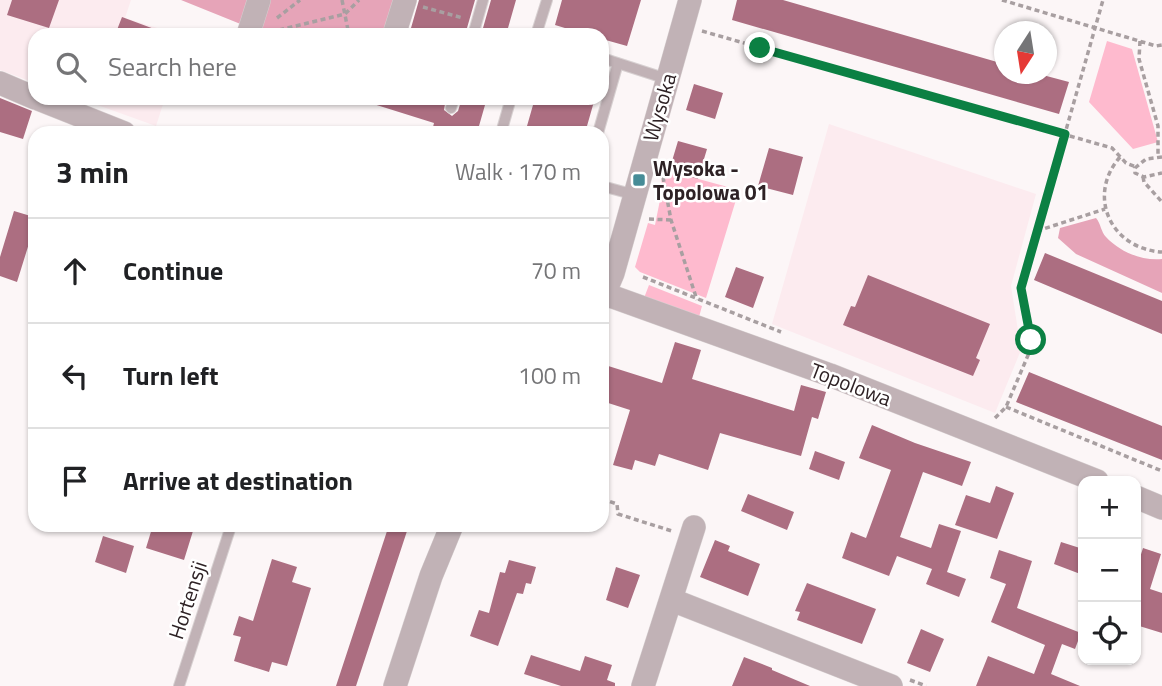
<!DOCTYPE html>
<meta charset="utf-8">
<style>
body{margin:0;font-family:"Titillium Web",sans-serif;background:#f2f2f2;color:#202124}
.controls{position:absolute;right:21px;bottom:21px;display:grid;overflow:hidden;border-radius:14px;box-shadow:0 2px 5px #0004}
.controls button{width:63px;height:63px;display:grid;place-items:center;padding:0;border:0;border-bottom:2px solid #e0e0e0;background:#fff;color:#202124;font:35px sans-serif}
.compass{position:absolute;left:994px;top:21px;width:63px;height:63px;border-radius:50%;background:#fff;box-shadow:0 2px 5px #0004;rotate:192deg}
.stop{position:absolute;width:21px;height:21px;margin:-16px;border:5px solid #0b8043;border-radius:50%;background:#fff}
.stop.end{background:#0b8043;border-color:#fff;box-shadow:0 2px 7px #0008}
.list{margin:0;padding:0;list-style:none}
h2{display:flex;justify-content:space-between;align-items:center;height:91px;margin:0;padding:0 28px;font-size:30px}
h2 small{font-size:23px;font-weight:400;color:#757577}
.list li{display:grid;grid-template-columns:46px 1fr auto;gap:21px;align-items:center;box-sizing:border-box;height:105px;padding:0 28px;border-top:2px solid #e0e0e0}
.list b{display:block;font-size:26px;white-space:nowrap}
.list em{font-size:23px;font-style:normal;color:#757577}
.icon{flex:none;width:38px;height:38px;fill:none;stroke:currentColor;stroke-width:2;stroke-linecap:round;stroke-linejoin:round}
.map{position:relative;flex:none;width:1162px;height:686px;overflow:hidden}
.search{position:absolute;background:#fff;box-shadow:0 2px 5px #0004;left:28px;top:28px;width:581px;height:77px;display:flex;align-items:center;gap:18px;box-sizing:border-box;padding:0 24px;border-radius:21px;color:#757577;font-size:26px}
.panel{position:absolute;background:#fff;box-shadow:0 2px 5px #0004;left:28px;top:126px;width:581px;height:406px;border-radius:21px}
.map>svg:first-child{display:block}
.built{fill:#fcebef}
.green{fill:#febace}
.forest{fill:#e6a4b8}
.building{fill:#ac6e81}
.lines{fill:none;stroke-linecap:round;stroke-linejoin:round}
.service-casing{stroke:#d7d0d1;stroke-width:12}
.minor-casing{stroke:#d7d0d1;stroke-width:24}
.path{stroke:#a89fa1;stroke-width:3.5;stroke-dasharray:5 3.5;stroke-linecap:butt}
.service{stroke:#c1b2b6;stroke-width:10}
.minor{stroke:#c1b2b6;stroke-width:23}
.route{stroke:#0b8043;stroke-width:9}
.poi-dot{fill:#468c97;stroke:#fff;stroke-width:2.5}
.labels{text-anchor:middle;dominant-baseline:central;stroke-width:5;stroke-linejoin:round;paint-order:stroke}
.street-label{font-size:21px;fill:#2e2225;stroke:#fff}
.poi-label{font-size:21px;font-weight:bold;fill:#2e2225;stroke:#fff;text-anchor:start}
</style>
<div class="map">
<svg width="1162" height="686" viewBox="0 0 1162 686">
<rect width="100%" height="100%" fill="#fcf6f7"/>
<path class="built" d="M0 0H131L125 18 180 35H35V83L0 70Z
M78 98H165L156 126Z
M829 124 1036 194 1011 286 1021 350 995 413 772 324Z"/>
<path class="green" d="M1107 41 1132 49 1158 142 1133 149 1089 102Z
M669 171 739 190 706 298 640 272 635 267 648 223 655 225 660 200 662 175Z
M649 285 702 306 699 317 644 298Z"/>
<path class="forest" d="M181 0H395L384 35H268Z
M1096 218C1101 224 1101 232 1106 237 1120 252 1142 261 1162 259V293L1076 254 1058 238 1060 228Z"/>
<path class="building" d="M12 0H59L49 28 7 15Z
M419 0H475L465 35H409Z
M491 0H516L506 35H481Z
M562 0H641L627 46 602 39V35H588L555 25Z
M737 0H783L1004 64V74H1039L1069 82 1059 114 732 20Z
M122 17 165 33V35H115Z
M694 84 723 93 715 119 686 110Z
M0 98 32 111 23 139 0 132Z
M368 98H446L444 110 452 116 458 111 462 98H487L477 133H448L433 127 434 123 367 102Z
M535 98H595L585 133H525Z
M678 141 707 149 698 179 669 171Z
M769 148 803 157 793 195 758 186Z
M14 211 34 217 29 236 31 237 17 282 0 276V257Z
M1045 253 1162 301V334L1034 280Z
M736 267 764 277 753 308 725 297Z
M868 275 990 324 976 358 980 360 973 376 843 325 851 306 855 307Z
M675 342 701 350 692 379 794 411 801 385 826 392 818 419 812 417 801 456 720 433 708 470 659 454 655 466 635 460 632 470 613 465 630 410 602 401V364L662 383Z
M1029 372 1162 426V460L1016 402Z
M872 425 915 443 971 462 962 486 923 472 900 537 931 548 939 524 961 531 947 572 966 579 959 597 926 584 932 569 897 556 889 576 842 558 851 532 866 538 891 470 859 458Z
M815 451 845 462 839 480 809 469Z
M996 486 1014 493 997 539 955 525 966 495 990 503Z
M748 494 794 512 787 530 741 511Z
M153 525H176L193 531 184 560 146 548Z
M389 525H409L356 686H336Z
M103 536 134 546 126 573 95 562Z
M715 540 730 546 728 551 760 564 748 596 700 577Z
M1061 542 1083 549V575L1054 564Z
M1143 548 1161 554 1150 589 1162 593V633L1136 625V570Z
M999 550 1032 561 1017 608 1081 633 1075 649 1062 644 1051 674 1080 686H976L988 656 1034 674 1045 645 991 622 1006 584 990 578Z
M272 559 297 567 292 582 311 588 287 666 272 662 269 672 234 661 241 637 233 635 239 616 253 621Z
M509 560 536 567 531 584 526 583 523 594 517 593 498 646 470 636 479 610 489 613 500 572 505 573Z
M616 567 640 575 628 608 606 600Z
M807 583 876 609 862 644 797 620 800 612 795 611Z
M921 629 944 639 930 672 907 663Z
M531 655 580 671 585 656 612 665 607 680 615 683V686H561L524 674Z
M744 657 772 668V670L810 686H732Z"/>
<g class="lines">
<g class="service-casing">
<path id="service" d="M473 35 483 0
M536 35 547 0
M602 58 667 79
M451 108 454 98
M501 133 511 98
M598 133 618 63
M602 186 635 195
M179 686 231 526"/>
</g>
<g class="minor-casing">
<path id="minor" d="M248 35 259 0
M394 35 405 0
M0 83 35 98
M36 98 124 133
M602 293 830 375 1097 481
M602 299 613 273 690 0
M1136 497 1162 508
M672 600 891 686
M395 686 431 576 452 525
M643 686 694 527"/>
</g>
<path class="path" d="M342 0 349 35
M1002 0 1156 46 1162 45
M423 7 463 18
M277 18 300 0
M702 31 1112 148 1126 163 1136 167
M271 32 345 14 359 0
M1140 41 1139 59 1158 126V156
M145 129 156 133
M1120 157C1086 196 1111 249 1162 252
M1162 157 1146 159 1135 168V173L1144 177 1162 173
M663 177 671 220 697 300
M1143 177 1144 182 1162 202
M649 219 671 220
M1037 231 1105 209
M643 277 781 332
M1006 407 1162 471
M995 418 1006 407 1029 353 1031 340 1021 288 1103 0
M602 499 617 504 618 514 672 531
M910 680 926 686"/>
<use href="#service" class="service"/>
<use href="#minor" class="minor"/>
</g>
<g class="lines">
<path class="route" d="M760 48 1065 134 1021 288 1031 340"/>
</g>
<rect class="poi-dot" x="632" y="173" width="14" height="14" rx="3.5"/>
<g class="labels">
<g class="street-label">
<text transform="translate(659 107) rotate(-74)">Wysoka</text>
<text transform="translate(851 384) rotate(21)">Topolowa</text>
<text transform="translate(187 600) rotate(-72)">Hortensji</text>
</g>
<g class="poi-label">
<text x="653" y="168">Wysoka -<tspan x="653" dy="24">Topolowa 01</tspan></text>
</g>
</g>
</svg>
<div class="controls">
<button>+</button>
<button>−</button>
<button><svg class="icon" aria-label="locate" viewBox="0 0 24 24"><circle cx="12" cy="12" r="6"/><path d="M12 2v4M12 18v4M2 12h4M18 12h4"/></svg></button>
</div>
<svg class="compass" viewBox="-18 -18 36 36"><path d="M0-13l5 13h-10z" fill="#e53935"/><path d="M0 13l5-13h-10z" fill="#757577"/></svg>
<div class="stop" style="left:1031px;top:340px"></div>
<div class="stop end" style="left:760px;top:48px"></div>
<div class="search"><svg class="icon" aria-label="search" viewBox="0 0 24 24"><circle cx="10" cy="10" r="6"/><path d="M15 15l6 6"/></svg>Search here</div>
<section class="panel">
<h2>3 min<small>Walk · 170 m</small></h2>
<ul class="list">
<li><svg class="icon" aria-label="ahead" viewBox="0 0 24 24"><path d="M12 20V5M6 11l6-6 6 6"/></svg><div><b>Continue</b></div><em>70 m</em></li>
<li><svg class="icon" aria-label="left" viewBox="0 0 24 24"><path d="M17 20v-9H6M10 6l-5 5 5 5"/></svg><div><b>Turn left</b></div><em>100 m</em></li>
<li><svg class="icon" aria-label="arrive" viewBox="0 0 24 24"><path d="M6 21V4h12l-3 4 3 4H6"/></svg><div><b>Arrive at destination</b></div></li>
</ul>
</section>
</div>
